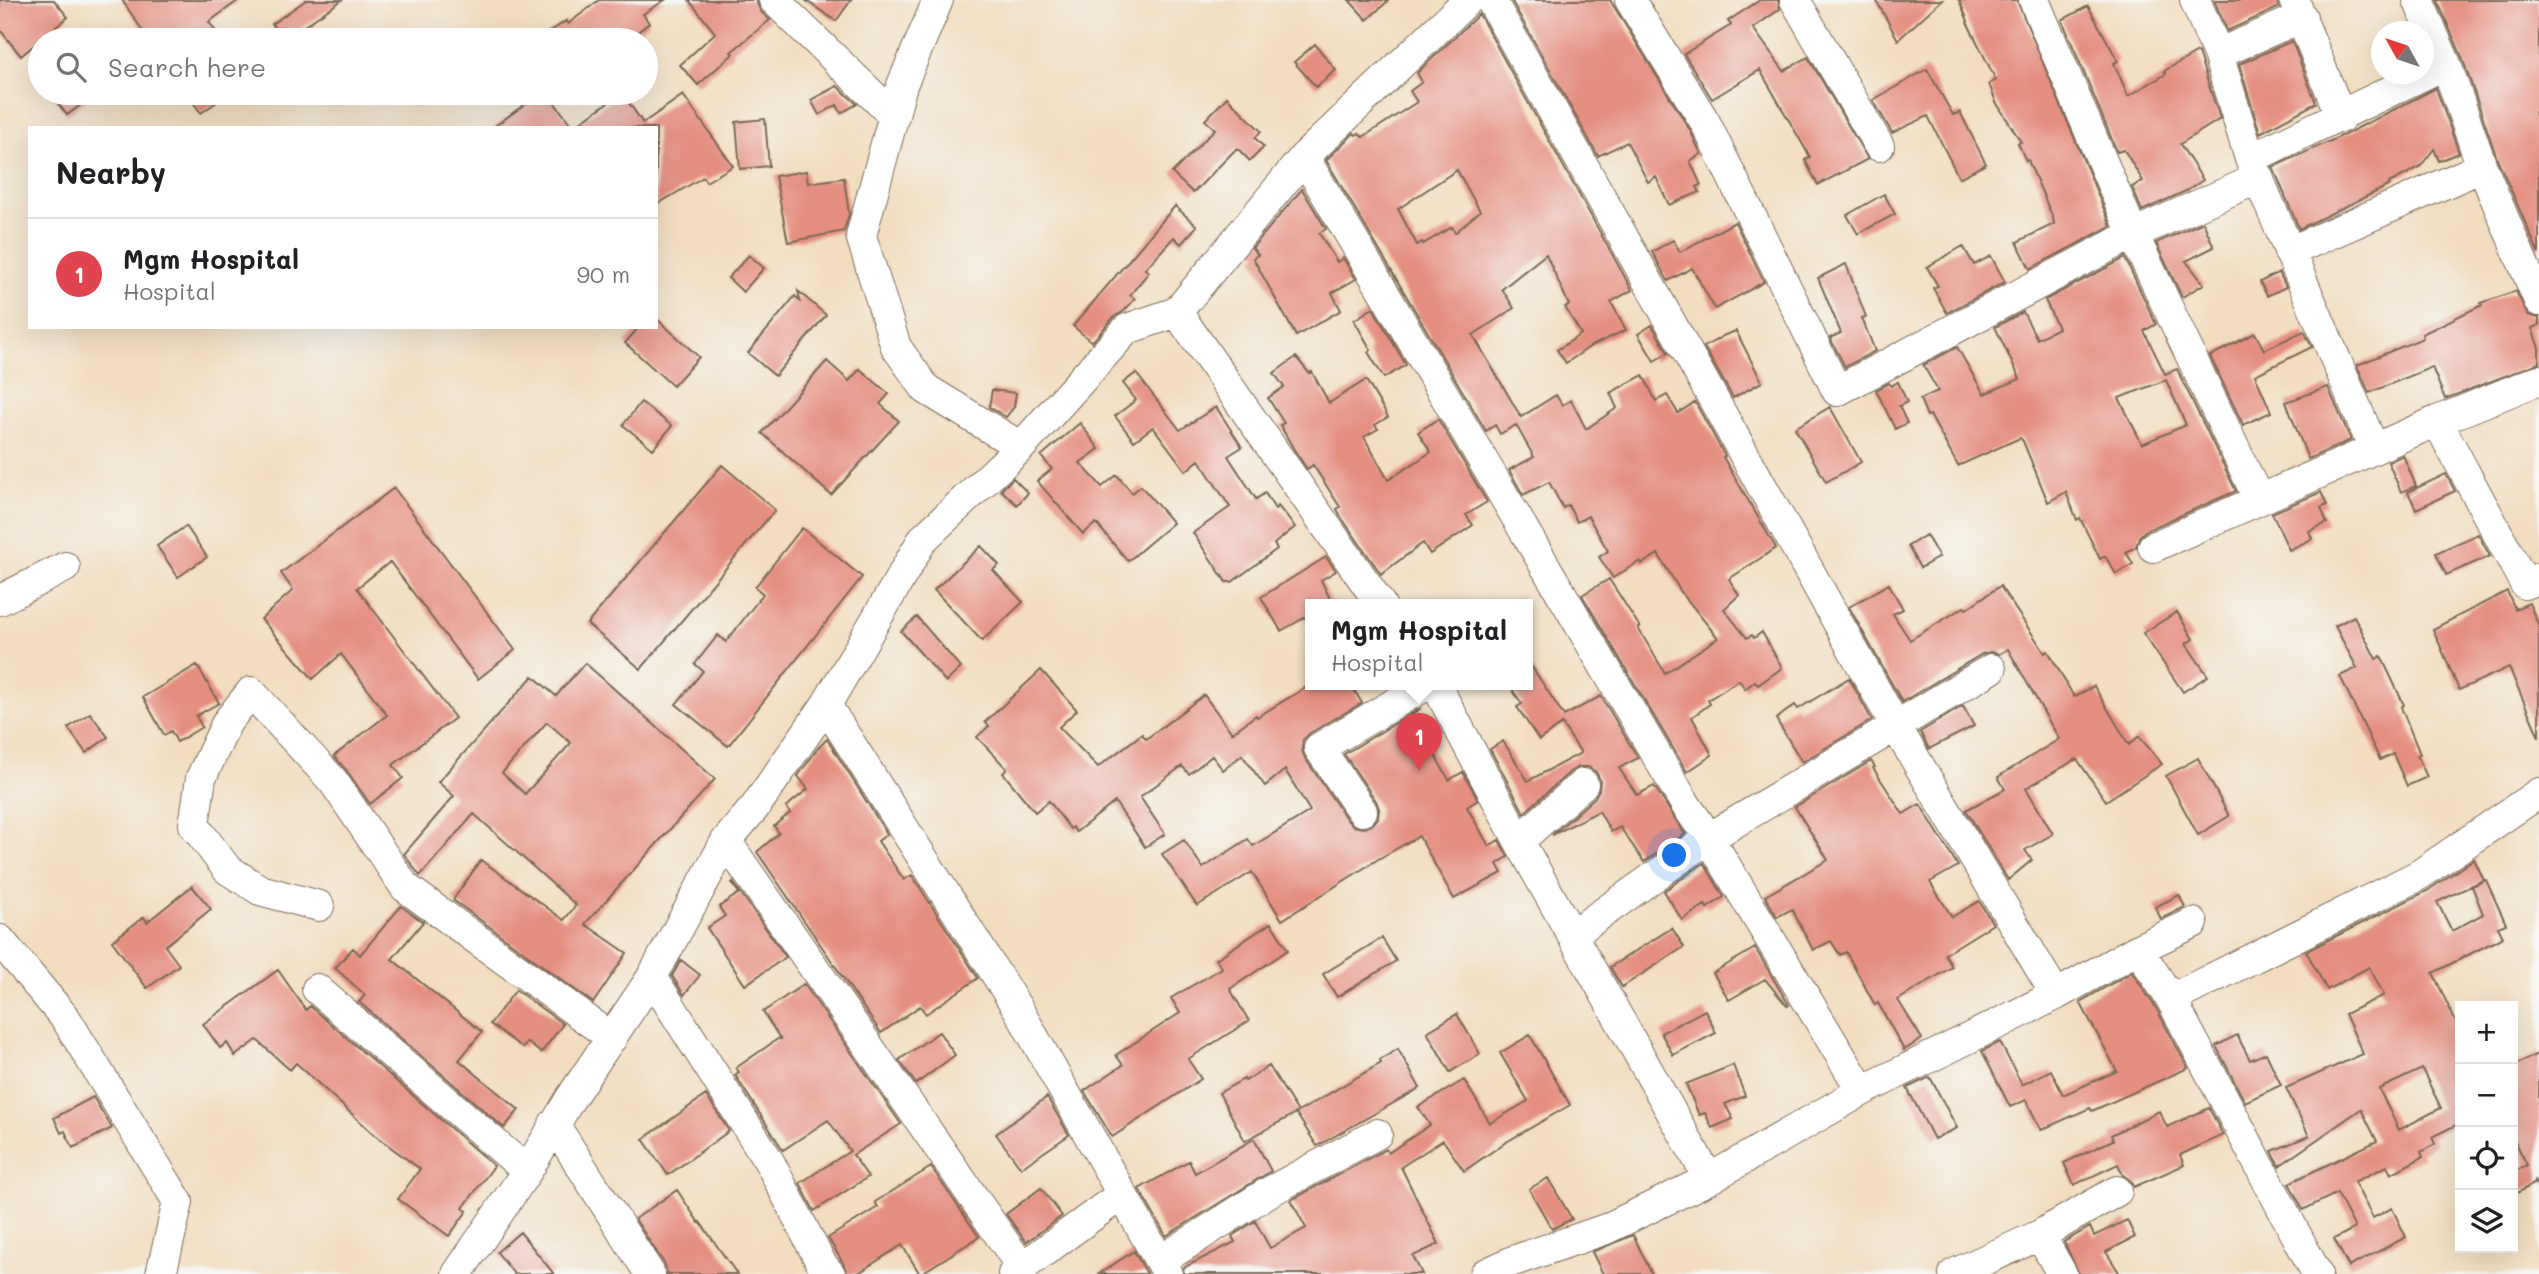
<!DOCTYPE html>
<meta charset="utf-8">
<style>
body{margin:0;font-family:Mali,sans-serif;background:#f2f2f2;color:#202124}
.controls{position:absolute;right:21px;bottom:21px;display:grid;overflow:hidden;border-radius:0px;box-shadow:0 7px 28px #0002}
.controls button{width:63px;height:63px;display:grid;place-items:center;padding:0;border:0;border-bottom:2px solid #e0e0e0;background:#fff;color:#202124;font:35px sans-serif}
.compass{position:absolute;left:2371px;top:21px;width:63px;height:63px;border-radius:50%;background:#fff;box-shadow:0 7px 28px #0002;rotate:310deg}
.you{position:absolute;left:1675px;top:856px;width:24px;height:24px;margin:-18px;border:5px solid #fff;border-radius:50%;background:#1a73e8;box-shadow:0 0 0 10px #1a73e833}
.badge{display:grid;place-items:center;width:46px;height:46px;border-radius:50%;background:#1f6fb2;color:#fff;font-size:23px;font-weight:700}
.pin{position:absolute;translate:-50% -58px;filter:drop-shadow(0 2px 4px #0008)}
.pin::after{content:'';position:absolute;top:37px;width:24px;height:21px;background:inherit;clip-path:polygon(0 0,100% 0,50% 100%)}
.popup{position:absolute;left:1305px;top:599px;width:228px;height:91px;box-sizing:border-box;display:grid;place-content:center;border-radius:0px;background:#fff;filter:drop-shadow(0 2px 5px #0005);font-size:23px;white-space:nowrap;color:#757577}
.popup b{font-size:26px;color:#202124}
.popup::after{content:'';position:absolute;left:50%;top:100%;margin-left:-14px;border:14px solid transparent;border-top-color:#fff}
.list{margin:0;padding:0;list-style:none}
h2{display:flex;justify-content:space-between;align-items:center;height:91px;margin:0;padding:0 28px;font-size:30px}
h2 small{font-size:23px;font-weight:400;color:#757577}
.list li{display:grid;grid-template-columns:46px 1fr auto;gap:21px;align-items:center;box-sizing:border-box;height:112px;padding:0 28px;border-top:2px solid #e0e0e0}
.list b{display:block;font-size:26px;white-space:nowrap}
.list p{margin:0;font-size:23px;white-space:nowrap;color:#757577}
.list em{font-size:23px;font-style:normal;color:#757577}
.icon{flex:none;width:38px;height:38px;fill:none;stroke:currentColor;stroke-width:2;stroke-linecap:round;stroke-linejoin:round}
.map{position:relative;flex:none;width:2539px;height:1274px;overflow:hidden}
.search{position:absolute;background:#fff;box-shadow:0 7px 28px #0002;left:28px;top:28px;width:630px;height:77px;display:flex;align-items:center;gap:18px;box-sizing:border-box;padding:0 24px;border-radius:38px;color:#757577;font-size:26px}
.panel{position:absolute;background:#fff;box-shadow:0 7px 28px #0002;left:28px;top:126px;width:630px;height:203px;border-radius:0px}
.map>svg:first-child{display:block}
.building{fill:#e58f80;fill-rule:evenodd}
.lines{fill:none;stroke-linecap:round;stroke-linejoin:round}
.minor-casing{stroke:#7b6956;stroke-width:32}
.minor{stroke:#fff;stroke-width:30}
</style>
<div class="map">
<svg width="2539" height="1274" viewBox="0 0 2539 1274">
<rect width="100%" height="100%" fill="#f6f6f2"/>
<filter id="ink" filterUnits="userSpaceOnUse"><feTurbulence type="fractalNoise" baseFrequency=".0143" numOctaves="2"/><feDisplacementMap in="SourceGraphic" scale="14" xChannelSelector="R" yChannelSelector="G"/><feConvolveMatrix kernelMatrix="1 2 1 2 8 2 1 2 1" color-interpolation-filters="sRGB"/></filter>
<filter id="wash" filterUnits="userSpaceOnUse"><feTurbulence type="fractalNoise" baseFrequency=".00686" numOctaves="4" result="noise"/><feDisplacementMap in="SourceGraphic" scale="28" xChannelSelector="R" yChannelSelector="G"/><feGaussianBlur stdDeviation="1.57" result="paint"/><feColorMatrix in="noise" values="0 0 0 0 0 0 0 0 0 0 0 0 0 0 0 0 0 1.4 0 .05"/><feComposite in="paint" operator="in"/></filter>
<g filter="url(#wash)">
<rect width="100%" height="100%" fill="#f2ddbf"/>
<g id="blocks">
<path class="building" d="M0 0H54L68 17 21 56 0 30Z
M122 0H239L209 22 215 30 201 40H149Z
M306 0H342L284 40 272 24Z
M599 0H665L643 14 649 23 639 31 646 40H537L566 21 568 24Z
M689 0H756L761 12 770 20 731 52 733 54 698 85 680 65 715 33Z
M805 0H851L836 21Z
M1349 0H1389L1367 20Z
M1511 0H1610L1690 130 1701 154 1690 161 1701 185 1697 187 1700 192 1669 205 1656 177 1648 182 1627 142 1598 156Z
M1760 0H1778L1780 9 1753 28 1784 71 1808 57 1868 159 1818 185 1805 160 1810 157 1760 70 1712 99 1684 54 1731 25 1728 21Z
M1876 0H1942L1898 40Z
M1959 0H2017L2111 226 2030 269 2017 242 2054 224 2053 218 2028 160 2026 161 2018 143 2021 142 1996 102 1989 84 1996 80 1967 22 1968 21Z
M2214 0H2277L2278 8 2227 31Z
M2437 0H2539V111L2535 113 2539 124V254L2498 161 2462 57Z
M2088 6 2118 61 2114 63 2128 96 2166 74 2164 71 2198 52 2220 119 2180 144 2203 180 2188 190 2142 211 2132 187 2143 181 2124 150 2117 152 2062 20Z
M1479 14 1632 290 1611 302 1626 330 1591 346 1566 363 1557 350 1581 334 1565 307 1569 305 1546 254 1502 289 1514 308 1473 335 1521 417 1556 395 1562 405 1571 400 1586 429 1617 408 1610 393 1643 375 1656 401 1667 395 1678 413 1695 402 1725 456 1723 457 1776 548 1729 579 1739 595 1724 609 1747 638 1752 635 1754 638 1762 632 1782 668 1758 685 1755 681 1745 689 1739 680 1708 700 1710 704 1692 717 1712 755 1687 772 1582 595 1609 579 1640 627 1638 628 1665 673 1718 638 1681 592 1658 554 1642 564 1640 561 1613 578 1599 557 1608 551 1588 516 1577 522 1568 505 1563 508 1549 482 1523 495 1509 470 1534 457 1516 425 1500 434 1495 425 1486 431 1326 160 1354 133 1356 135 1359 133 1363 137 1417 102 1410 91 1422 82 1417 73ZM1457 170 1480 211 1455 233 1452 227 1423 244 1422 242 1417 245 1398 209Z
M2292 41 2316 103 2260 133 2239 64Z
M1315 44 1336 70 1316 87 1294 62Z
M1927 69 1953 115 1960 112 1986 164 1959 178 1928 116 1892 133 1873 100Z
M837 86 857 104 841 113 837 105 819 115 811 100Z
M2436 88 2459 153 2439 161 2434 149 2420 167 2389 183 2390 185 2299 229 2273 167 2348 133Z
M50 93H97L67 115Z
M186 93H230L201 113Z
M541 93H547L573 127 622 93 643 123 683 95 733 166 706 182 703 177 656 205V128H492Z
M1227 97 1261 131 1255 138 1264 147 1250 161 1237 148 1193 193 1172 173 1215 129 1205 120Z
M765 119 769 166 740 169 736 122Z
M806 171 808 183 844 178 849 214 844 231 788 242 775 176Z
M1302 189 1326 229 1319 233 1337 262 1343 258 1356 279 1332 293 1341 310 1296 336 1253 258 1258 255 1252 248Z
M1884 194 1895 214 1858 234 1847 215Z
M1175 206 1197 226 1181 244 1174 237 1145 269 1149 272 1130 295 1135 299 1124 311 1114 317 1092 342 1073 326Z
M1735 222 1764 282 1715 309 1692 268 1668 281 1652 252 1673 240 1680 252Z
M2203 222 2214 247 2186 261 2204 284 2182 297 2156 243Z
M1963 246 1974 265 1991 256 2005 282 1947 313 1933 288 1938 286 1927 267Z
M749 255 764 268 743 292 728 278Z
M2125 258 2156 324 2144 331 2165 374 2177 369 2236 491 2145 531 2139 537 2136 547 2126 552 2133 564 2116 574 2105 556 2100 559 2080 518 2077 520 2066 492 2048 502 2023 441 2020 438 1958 466 1930 415 1927 416 1920 399 1938 391 1923 365 1957 347 1984 394 2020 379 1995 327 2023 312 2037 339 2058 328 2045 300ZM2166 380 2186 425 2142 444 2119 398Z
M1846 264 1866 317 1862 318 1875 351 1845 367 1830 338 1841 333 1818 278Z
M2279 272 2286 287 2267 296 2260 282Z
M798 291 826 315 775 376 748 353 795 296 800 301Z
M2516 291 2528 315 2539 318V325L2532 328 2539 348V363L2445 399 2432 367 2369 393 2357 365 2423 338 2422 334 2482 305 2481 303Z
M1373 308 1406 365 1384 378 1368 352 1371 350 1354 320Z
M656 318 699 357 673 386 625 343 639 327H656Z
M1652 325 1668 353 1654 361 1638 334Z
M1736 331 1762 382 1733 398 1704 347 1725 335Z
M2304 331 2312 347 2255 375 2271 412 2243 425 2210 356 2255 333 2264 350Z
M1296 357 1309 373 1312 372 1329 403 1366 380 1388 417 1375 425 1378 429 1364 437 1388 480 1431 452 1418 432 1438 419 1487 502 1466 515 1473 525 1430 554 1423 543 1381 574 1341 517 1337 509 1340 507 1313 465 1307 469 1293 448 1280 425 1284 423 1268 398 1284 387 1274 373Z
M827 361 849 381 860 369 889 394 880 404 899 421 831 495 762 433Z
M1136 373 1180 430 1216 407 1242 447 1228 456 1256 499 1265 493 1275 509 1278 506 1295 527 1274 544 1277 549 1232 582H1226L1193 533 1230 507 1199 460 1186 471 1153 427 1134 441 1115 416 1136 400 1123 383Z
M1898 382 1907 402 1899 406 1907 423 1895 429 1876 390 1889 383 1891 386Z
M2328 387 2351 440 2308 459 2286 402Z
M992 390 1016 393 1014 407 1006 417 989 407Z
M641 402 672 426 653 449 623 425Z
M1830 407 1861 462 1826 482 1795 428Z
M1080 423 1099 449 1080 463 1102 487 1117 475 1132 493 1141 486 1173 523 1128 561 1096 523 1083 534 1037 481 1052 469 1041 456Z
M2403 455 2416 486 2401 492 2388 462Z
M722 465 775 510 641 669 587 624Z
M2446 474 2455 491 2416 509 2408 492Z
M1013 478 1028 493 1017 505 1001 490Z
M394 488 515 650 478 679 390 562 357 588 455 718 393 765 403 778 370 804 347 771 334 756 387 715 341 654 313 679 261 619 293 590 281 573Z
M2321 492 2327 505 2321 508 2327 523 2309 531 2312 539 2289 550 2272 513Z
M186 526 207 557 178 577 157 546Z
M802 528 862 577 728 746 676 704 703 671 695 664 718 635 726 642 763 594 755 587Z
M2478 534 2490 556 2446 575 2436 553Z
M1926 535 1939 557 1920 568 1908 546Z
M981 546 999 565 993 570 1023 602 982 641 934 590Z
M1326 557 1336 571 1321 580 1333 605H1311V614L1281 631 1261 597Z
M1889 584 1903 609 1893 614 1910 640 1964 607 1966 609 2000 586 2045 653 2048 651 2074 697 2094 686 2129 745 2139 736 2162 764 2106 801 2077 759 2026 788 2053 834 2025 850 2032 860 2008 880 1966 810 2005 789 1998 777 2059 739 2008 649 1999 654 1990 652 1982 654 1902 702 1849 607Z
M2507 591 2515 609 2529 603 2539 626V737L2509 667 2459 690 2433 629Z
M2177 612 2193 639 2186 644 2208 676 2183 692 2143 633Z
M2354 616 2376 659 2381 656 2404 705 2401 707 2420 754 2417 755 2427 777 2407 786 2393 754 2380 760 2340 676 2357 668 2335 626Z
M917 617 961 668 946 682 901 631Z
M1528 661 1564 716 1601 696 1638 758 1619 768 1637 795 1654 786 1685 834 1644 862 1620 827 1611 832 1599 811 1552 835 1595 797 1599 790 1600 780 1596 772 1588 767H1579L1571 771 1524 813 1490 749 1503 741 1528 781 1581 753 1562 724 1539 740 1517 707 1522 704 1509 685H1528Z
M585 663 715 779 585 924 627 953 593 1003 453 900 481 860 564 920 576 905 474 814 420 876 404 854 454 796 438 782 533 676 556 696ZM547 722 571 743 525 794 502 773Z
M197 665 219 703 196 716 202 727 177 742 171 731 164 735 143 697Z
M1041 670 1077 710 1059 727 1098 767 1142 734 1146 739 1204 695 1232 733 1256 715 1257 717 1310 685H1351L1362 703 1310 733 1303 740 1302 750 1305 758 1348 821 1354 826 1363 828 1372 825 1378 818 1379 809 1376 801 1344 754 1421 708 1412 715 1449 780 1463 772 1478 800 1467 807 1489 846 1499 840 1508 857 1497 864 1502 873 1454 899 1419 836 1380 858 1282 920 1252 872 1197 906 1162 854 1184 840 1203 868 1248 839 1253 846 1310 811 1285 770 1265 786 1242 755 1223 770 1212 756 1189 774 1182 766 1140 797 1165 834 1145 847 1115 802 1076 832 1072 827 1070 829 1049 801 1035 812 1003 773 1007 769 977 737 989 726 985 722Z
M1849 678 1872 720 1802 762 1776 719 1795 705 1798 709Z
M1963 706 1974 726 1929 749 1920 732Z
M90 713 108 737 86 753 68 728Z
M827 739 887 834 878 841 904 880 912 875 978 978 926 1014 920 1006 881 1033 757 852 779 833 774 826 790 813 786 807 808 789 798 776 818 748Z
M2198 758 2229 816 2198 835 2166 776Z
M1871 761 1875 767 1873 768 1903 814 1920 804 1958 866 1930 882 1952 917 1979 901 1993 924 1945 954 1952 967 1898 1000 1922 1039 1904 1050 1878 1003 1875 1005 1846 952 1840 955 1831 941 1813 950 1792 909 1777 917 1765 896 1828 860 1795 807Z
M2474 859 2484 880 2437 902 2452 931 2483 914 2472 886 2486 880 2506 924 2498 927 2503 937 2433 973 2460 1031V1123L2432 1137 2435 1144 2421 1152 2423 1157 2391 1174 2387 1166 2354 1182 2373 1218 2392 1208 2406 1237 2349 1267 2334 1239 2355 1228 2337 1193 2303 1210 2289 1183 2377 1141 2361 1109 2279 1166 2272 1151 2309 1136 2286 1088 2363 1054 2345 1014 2384 995 2369 967 2327 990 2306 951 2427 891ZM2422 1069 2441 1108 2399 1130 2379 1089Z
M1704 863 1724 897 1707 908 1705 905 1682 920 1664 891Z
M733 882 786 957 745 985 707 928 725 916 719 907 739 893 732 883Z
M192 886 211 909 165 946 179 965 147 988 112 941 144 917 147 922Z
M2179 895 2185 907 2161 919 2155 907Z
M401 906 423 922 392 959 482 1032 459 1060 519 1110 504 1128 359 1002 365 995 335 968 353 948 360 955Z
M1271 923 1288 950 1230 989 1249 1021 1188 1059 1201 1079 1112 1137 1084 1091 1123 1065 1116 1055 1180 1013 1171 998 1222 968 1216 959Z
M1672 928 1684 947 1622 987 1610 967Z
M1382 938 1396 961 1337 997 1323 974Z
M1755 948 1789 1005 1787 1006 1765 979 1729 1000 1713 973Z
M681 960 700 975 684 995 672 976Z
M278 970 306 1010 310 1006 494 1166 463 1208 467 1211 449 1236 398 1199 420 1169 377 1137 296 1063 290 1070 257 1040 235 1056 227 1043 220 1048 203 1024Z
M2132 972 2156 1008 2188 1068 2092 1111 2090 1108 2041 1130 2026 1100 2010 1107 1982 1051 2000 1042 2022 1085 2051 1070 2063 1095 2117 1071 2080 1002Z
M804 984 901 1124 853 1155 868 1177 814 1211 800 1183 850 1151 828 1120 783 1150 735 1075 739 1072 736 1068 779 1038 781 1040 763 1012Z
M516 990 563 1024 541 1053 527 1042 523 1048 490 1024Z
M1705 1010 1716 1033 1673 1055 1661 1033Z
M1457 1014 1480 1054 1450 1072 1427 1032Z
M939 1032 955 1055 916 1084 899 1060Z
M1530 1035 1570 1105 1503 1144 1464 1171 1443 1140 1401 1167 1439 1244 1413 1256 1422 1274H1184L1183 1268 1235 1242 1232 1236 1255 1221 1270 1248 1306 1228 1291 1200 1386 1149 1388 1153 1430 1125 1418 1107 1464 1080 1490 1123 1528 1101 1500 1053Z
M2237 1035 2250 1060 2266 1053 2281 1085 2245 1102 2216 1046Z
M1398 1049 1420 1088 1317 1146 1296 1113 1245 1141 1219 1093 1244 1079 1245 1081 1269 1066 1298 1112 1381 1063 1380 1060Z
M2539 1053V1190L2535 1181 2534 1184 2513 1195V1172L2527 1165 2513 1137V1066Z
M1733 1065 1745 1096 1725 1104 1733 1119 1712 1128 1705 1113 1699 1115 1686 1084Z
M1930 1077 1957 1128 1934 1139 1907 1088Z
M706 1095 729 1131 668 1175 643 1139Z
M93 1097 112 1128 73 1148 65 1131 61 1133 54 1118Z
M1047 1097 1069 1135 1021 1168 996 1134Z
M2209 1108 2223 1135 2180 1155 2184 1165 2134 1187 2132 1182 2123 1175 2118 1164 2074 1185 2064 1163 2113 1140 2111 1135 2159 1111 2167 1127Z
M1254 1139 1271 1171 1166 1236 1139 1189 1189 1161 1195 1173Z
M931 1167 979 1237 920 1274 902 1245 857 1274H847L843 1263 828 1238 878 1207 875 1202Z
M1548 1178 1572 1219 1552 1229 1529 1189Z
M1041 1188 1062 1216 1026 1242 1006 1214Z
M677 1190 699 1223 700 1222 737 1274H667L665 1265 635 1219Z
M2127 1220 2135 1237 2106 1252 2120 1274H2079L2064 1242 2090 1227 2094 1236Z
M520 1232 554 1274H514L497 1252Z
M1633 1235 1652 1274H1603L1592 1252Z
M1134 1251 1147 1274H1099Z"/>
</g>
</g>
<g filter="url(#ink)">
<use href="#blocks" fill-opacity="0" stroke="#7b6956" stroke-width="2"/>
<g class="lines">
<g class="minor-casing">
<path id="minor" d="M774 0 894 116
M938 0 902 85 861 236 896 347 926 389 1021 447
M1491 0 1895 725 2056 995
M1630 0 1705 122 1837 391 2133 234 2259 178
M1795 0 1879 146
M2034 0 2133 234 2259 500
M2195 0 2218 54 2250 159 2374 449
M2294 0 2341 117
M2418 0 2446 64 2482 167 2539 301
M2218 54 2302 17
M1304 157 1686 805 1709 838 1862 1091
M2250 159 2446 64
M2289 252 2482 167
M1177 312 1381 605
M2437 421 2539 380
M2153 547 2437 421 2525 584 2539 578
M0 600 65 567
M1436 685 1519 841 1709 1179 1862 1091 2056 995 2138 949 2193 923
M826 705 1018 1009 1167 1274
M1362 811 1319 748 1426 685
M726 841 1023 1269
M1519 841 1583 784
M319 906 260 890 227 869 194 825 201 778 227 722 251 692 333 781 405 887 612 1038
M1573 934 1709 838 1991 669
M0 940 66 1019 178 1202 161 1274
M2138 949 2171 999 2317 1274
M652 977 770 1163 822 1265 830 1274
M317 989 527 1171
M2171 999 2419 875 2539 793
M554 1124 650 1274
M2040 1235 2062 1274
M1160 1261 1267 1193 1377 1134
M457 1274 527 1171 572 1096 652 977 726 841 755 807 826 705 923 539 1021 447 1127 329 1177 312 1304 157 1468 0
M1013 1274 1121 1195
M1485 1274 1513 1261 1606 1229 1709 1179
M1954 1274 2040 1235 2117 1191"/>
</g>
<use href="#minor" class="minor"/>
</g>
</g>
</svg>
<div class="controls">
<button>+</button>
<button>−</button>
<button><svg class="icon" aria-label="locate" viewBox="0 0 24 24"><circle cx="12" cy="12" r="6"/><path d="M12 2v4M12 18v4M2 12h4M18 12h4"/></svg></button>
<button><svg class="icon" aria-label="layers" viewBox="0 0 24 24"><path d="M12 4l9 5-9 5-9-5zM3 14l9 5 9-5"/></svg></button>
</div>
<svg class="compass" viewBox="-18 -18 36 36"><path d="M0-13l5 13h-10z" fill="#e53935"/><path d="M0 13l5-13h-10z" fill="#757577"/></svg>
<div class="you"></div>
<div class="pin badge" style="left:1419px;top:771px;background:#e0444e">1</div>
<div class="popup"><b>Mgm Hospital</b>Hospital</div>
<div class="search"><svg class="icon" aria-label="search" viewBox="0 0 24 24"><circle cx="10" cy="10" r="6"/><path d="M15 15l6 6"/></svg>Search here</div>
<section class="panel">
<h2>Nearby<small></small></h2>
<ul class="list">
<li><span class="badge" style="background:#e0444e">1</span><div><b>Mgm Hospital</b><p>Hospital</p></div><em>90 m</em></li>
</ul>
</section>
</div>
